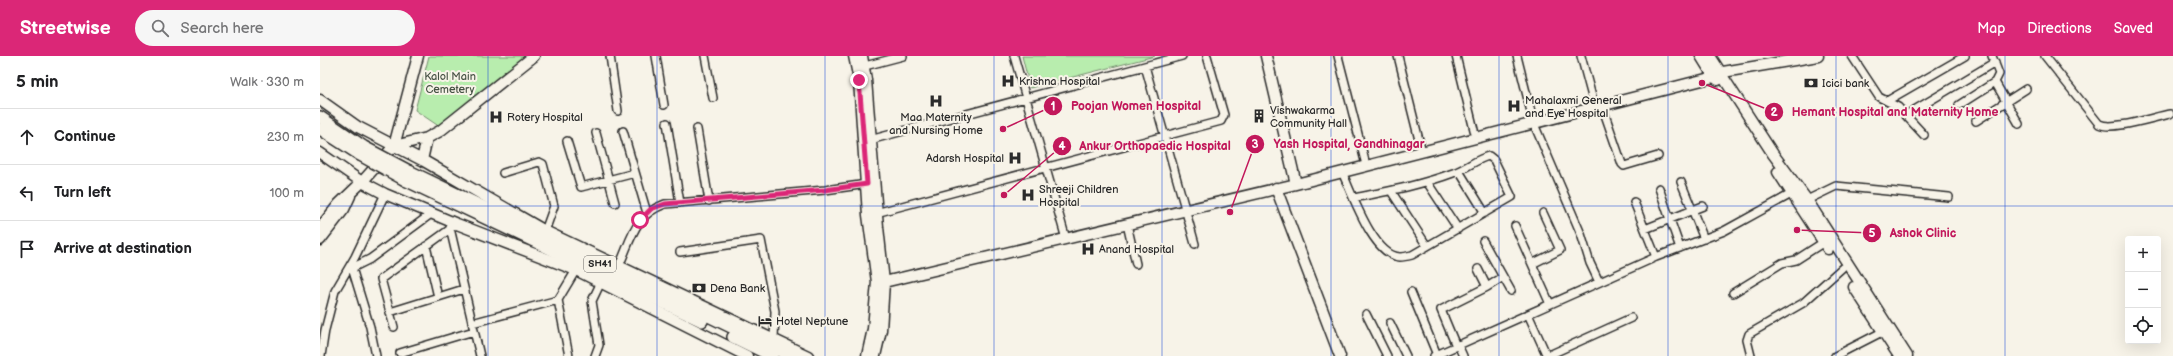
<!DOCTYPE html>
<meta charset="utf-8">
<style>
body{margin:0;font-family:"Balsamiq Sans",sans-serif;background:#f6f6f6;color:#202124}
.controls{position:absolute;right:12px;bottom:12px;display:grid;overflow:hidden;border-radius:4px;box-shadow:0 4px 16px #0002}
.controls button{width:36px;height:36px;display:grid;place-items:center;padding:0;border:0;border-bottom:1px solid #e0e0e0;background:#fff;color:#202124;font:20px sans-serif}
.stop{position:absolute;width:12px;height:12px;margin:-9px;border:3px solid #db2777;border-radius:50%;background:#fff}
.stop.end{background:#db2777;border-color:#fff;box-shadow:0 1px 4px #0008}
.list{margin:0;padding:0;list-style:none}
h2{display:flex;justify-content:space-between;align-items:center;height:52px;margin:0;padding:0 16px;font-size:17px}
h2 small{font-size:13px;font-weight:400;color:#757577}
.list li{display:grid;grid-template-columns:26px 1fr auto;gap:12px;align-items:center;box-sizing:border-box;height:56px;padding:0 16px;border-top:1px solid #e0e0e0}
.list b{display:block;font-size:15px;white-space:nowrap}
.list em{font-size:13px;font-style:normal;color:#757577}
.icon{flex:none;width:22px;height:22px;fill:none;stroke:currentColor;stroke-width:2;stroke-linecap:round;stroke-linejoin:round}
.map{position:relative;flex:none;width:1853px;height:300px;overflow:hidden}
header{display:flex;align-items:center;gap:24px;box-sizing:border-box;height:56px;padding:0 20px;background:#db2777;color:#fff}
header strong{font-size:19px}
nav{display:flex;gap:22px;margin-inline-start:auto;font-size:14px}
.search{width:280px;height:36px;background:#f6f6f6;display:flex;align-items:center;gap:10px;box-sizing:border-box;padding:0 14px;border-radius:22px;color:#757577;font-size:15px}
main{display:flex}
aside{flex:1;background:#fff}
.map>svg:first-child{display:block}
.green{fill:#b8edae;stroke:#728c6c}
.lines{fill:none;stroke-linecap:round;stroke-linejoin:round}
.street-casing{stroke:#2b2b2b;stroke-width:10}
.secondary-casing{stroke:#2b2b2b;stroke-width:13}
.primary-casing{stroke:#2b2b2b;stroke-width:14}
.street{stroke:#f7f3e8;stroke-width:7}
.secondary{stroke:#f7f3e8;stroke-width:10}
.primary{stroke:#f7f3e8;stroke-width:11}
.primary-bridge-casing{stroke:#2b2b2b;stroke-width:14;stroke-linecap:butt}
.primary-bridge{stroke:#f7f3e8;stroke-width:11}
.route{stroke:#db2777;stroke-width:5}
.grid{fill:none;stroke:#1d4ed8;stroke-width:1;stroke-opacity:0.55}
.labels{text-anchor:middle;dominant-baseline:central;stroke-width:4;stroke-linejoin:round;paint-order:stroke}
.shield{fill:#f7f3e8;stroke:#686764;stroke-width:1}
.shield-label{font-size:10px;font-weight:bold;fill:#2b2b2b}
.park-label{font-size:11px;fill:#475245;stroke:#f7f3e8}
.poi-label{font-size:11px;fill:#2b2b2b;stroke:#f7f3e8;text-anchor:start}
.leader{fill:none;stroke:#c2185b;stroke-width:1.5}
.callout-dot{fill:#c2185b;stroke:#f7f3e8;stroke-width:1.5}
.mark-label{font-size:12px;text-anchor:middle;font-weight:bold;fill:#fff}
.callout-label{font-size:12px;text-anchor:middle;font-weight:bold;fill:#c2185b;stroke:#f7f3e8;stroke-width:4;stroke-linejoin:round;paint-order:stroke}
</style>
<header>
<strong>Streetwise</strong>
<div class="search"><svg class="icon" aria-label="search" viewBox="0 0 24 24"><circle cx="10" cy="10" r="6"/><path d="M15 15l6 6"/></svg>Search here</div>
<nav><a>Map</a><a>Directions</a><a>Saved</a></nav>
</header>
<main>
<aside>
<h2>5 min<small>Walk · 330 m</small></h2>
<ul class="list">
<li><svg class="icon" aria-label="ahead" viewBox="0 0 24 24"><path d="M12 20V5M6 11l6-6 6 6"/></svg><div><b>Continue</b></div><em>230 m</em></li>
<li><svg class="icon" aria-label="left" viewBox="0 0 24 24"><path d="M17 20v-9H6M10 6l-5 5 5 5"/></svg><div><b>Turn left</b></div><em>100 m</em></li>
<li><svg class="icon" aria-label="arrive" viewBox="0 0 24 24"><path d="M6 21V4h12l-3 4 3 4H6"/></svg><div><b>Arrive at destination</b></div></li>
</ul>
</aside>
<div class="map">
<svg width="1853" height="300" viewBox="0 0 1853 300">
<rect width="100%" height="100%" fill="#f7f3e8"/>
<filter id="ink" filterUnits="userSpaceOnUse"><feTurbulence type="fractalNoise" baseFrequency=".025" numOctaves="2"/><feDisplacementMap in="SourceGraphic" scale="8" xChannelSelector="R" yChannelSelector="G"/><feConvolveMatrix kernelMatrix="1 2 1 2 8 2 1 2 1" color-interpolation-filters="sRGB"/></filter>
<g filter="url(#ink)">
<path class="green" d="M109 0H205L120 71 95 54Z
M702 0H835L710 32Z"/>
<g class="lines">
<g class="street-casing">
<path id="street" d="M290 0 298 55
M336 0 344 49
M385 0 393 42
M694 0 746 183
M1018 0 1046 109
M1078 0 1102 96
M1136 0 1156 82
M1197 0 1214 68 1261 178 1270 207 1279 226
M1261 0 1275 52
M1532 0 1559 41 1578 51 1604 79
M1725 0 1779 68C1793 75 1833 61 1850 58
M825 10 875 188
M541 11 583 0
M1675 26 1699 68
M1567 45 1645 0
M1639 49 1675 26 1679 18 1672 0
M1282 50 1302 108 1304 110 1338 100
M1586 59 1675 6
M1656 65 1706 33
M347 67 360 147
M377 73 389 145
M303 75 327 157
M276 77 295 147
M247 85 261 131 315 117
M546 85 862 0
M1139 115 1165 157
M1022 116C1032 137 1053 200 1080 201 1083 201 1088 200 1092 199L1192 141 1174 104 1169 100C1156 103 1146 113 1133 117 1101 129 1068 135 1034 142
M183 117 219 106 223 108 234 150 225 175
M1107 126 1138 173
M1361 126 1384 183
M1339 132 1360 192
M1071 135 1107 190
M1487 144 1516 130 1629 141
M1314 146 1336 201
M552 158 901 65 904 59 887 0
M807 168 816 208
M1195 170 1230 248
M130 172 160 300
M1325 173 1383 150
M1163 185 1191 235
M106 190 118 241
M360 196 441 184 455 255 454 284
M1212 208 1240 194 1223 157
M299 210C312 182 314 159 345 148L505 134 547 128
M1167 231 1183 221
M1091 236 1117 299
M1413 237 1462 207 1476 204 1504 186
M238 244 249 300
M70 256 144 233
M1046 258 1067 300
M1208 258 1227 300
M152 267 238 244 256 214
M1070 267 1086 300
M74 271 61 223 137 168
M1138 289 1143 300
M1136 290 1121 254 1167 231 1158 213
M80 297 154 275
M1 300 5 274 15 235 35 201 65 138
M56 300 50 271 32 212 50 203 111 158
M275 300 279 289 272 245 281 226
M1114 300 1336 201 1404 175 1473 137
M1227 300 1311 262
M1431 300 1427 284 1429 278 1483 247 1522 212
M1515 300 1562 276"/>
</g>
<g class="secondary-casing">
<path id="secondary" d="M534 0 539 24 548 159 557 226 553 273 547 300
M542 0 546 24 558 171 564 226 561 274 555 300
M946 0 976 128
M1381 0 1394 21 1398 24
M1390 0 1399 14
M1403 16 1498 0
M1403 21 1453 98 1487 144 1587 300
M0 44 38 71 104 105 225 175 488 300
M74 90 107 82 120 75 214 0
M0 97 42 126 65 138 137 168 256 214 427 300
M102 104 107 82
M1458 116 1508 193
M956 132 1020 300
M0 172 19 148 42 126 74 90 98 0
M0 184 24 153 30 140
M557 226H564L976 128 1394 21
M1534 231 1579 300"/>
</g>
<g class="primary-casing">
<path id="primary" d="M0 61 44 91
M0 73 40 99
M89 115 471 300
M85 124 382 265
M413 281 452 300"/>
</g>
<use href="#street" class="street"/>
<use href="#secondary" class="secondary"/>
<use href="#primary" class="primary"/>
<g class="primary-bridge-casing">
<path id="primary-bridge" d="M44 91 89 115
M40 99 85 124"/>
</g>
<use href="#primary-bridge" class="primary-bridge"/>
</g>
</g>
<g class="lines" filter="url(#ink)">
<path class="route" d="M320 164 331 153 345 148 505 134 547 128 539 24"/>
</g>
<path class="grid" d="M168 0V300M337 0V300M505 0V300M674 0V300M842 0V300M1011 0V300M1179 0V300M1348 0V300M1516 0V300M1685 0V300M0 150H1853"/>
<defs>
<g id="hospital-bare" transform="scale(1.08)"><path d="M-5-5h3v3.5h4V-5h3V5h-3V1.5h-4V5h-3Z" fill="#2b2b2b" stroke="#f7f3e8" stroke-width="2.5" paint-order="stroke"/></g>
<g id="bank-bare" transform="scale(1.08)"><path d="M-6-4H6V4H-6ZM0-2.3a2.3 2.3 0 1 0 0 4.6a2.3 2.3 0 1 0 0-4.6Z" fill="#2b2b2b" stroke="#f7f3e8" stroke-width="2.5" paint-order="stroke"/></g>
<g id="building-bare" transform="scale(1.08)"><path d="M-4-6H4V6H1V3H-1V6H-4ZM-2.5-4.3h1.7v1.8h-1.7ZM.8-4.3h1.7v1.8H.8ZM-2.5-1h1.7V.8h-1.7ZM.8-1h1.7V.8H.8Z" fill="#2b2b2b" stroke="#f7f3e8" stroke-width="2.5" paint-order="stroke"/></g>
<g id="hotel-bare" transform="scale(1.08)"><path d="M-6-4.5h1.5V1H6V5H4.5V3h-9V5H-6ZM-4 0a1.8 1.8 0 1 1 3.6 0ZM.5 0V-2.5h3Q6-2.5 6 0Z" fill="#2b2b2b" stroke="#f7f3e8" stroke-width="2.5" paint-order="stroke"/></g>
</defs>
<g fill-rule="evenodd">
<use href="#hospital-bare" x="688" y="25"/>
<use href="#bank-bare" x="1491" y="27"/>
<use href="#hospital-bare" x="616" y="45"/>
<use href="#hospital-bare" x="1194" y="50"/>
<use href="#building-bare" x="939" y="60"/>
<use href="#hospital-bare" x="176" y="61"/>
<use href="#hospital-bare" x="695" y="102"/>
<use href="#hospital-bare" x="708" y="139"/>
<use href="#hospital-bare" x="768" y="193"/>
<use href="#bank-bare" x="379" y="232"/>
<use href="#hotel-bare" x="445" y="265"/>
</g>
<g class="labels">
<rect class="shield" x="264" y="200" width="32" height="16" rx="3"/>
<g class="shield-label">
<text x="280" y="208">SH41</text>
</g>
<g class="park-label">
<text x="130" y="20">Kalol Main<tspan x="130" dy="13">Cemetery</tspan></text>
</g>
<g class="poi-label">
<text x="699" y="25">Krishna Hospital</text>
<text x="1502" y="27">Icici bank</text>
<text x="1205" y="44">Mahalaxmi General<tspan x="1205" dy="13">and Eye Hospital</tspan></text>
<text x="950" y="54">Vishwakarma<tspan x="950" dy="13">Community Hall</tspan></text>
<text x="187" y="61">Rotery Hospital</text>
<text x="616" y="61" text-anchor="middle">Maa Maternity<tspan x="616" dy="13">and Nursing Home</tspan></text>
<text x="684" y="102" text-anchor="end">Adarsh Hospital</text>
<text x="719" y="133">Shreeji Children<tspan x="719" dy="13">Hospital</tspan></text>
<text x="779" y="193">Anand Hospital</text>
<text x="390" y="232">Dena Bank</text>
<text x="456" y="265">Hotel Neptune</text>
</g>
</g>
<path class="leader" d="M683 73L733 50M1382 27L1454 56M910 156L935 88M684 139L742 90M1477 174L1552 177"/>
<g class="callout-dot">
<circle cx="683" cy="73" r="4"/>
<circle cx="1382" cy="27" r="4"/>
<circle cx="910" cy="156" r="4"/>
<circle cx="684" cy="139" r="4"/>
<circle cx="1477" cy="174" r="4"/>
<circle cx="733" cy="50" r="10"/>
<circle cx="1454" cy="56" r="10"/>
<circle cx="935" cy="88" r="10"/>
<circle cx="742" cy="90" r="10"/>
<circle cx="1552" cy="177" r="10"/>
</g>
<g class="mark-label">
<text x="733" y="54">1</text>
<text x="1454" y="60">2</text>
<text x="935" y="92">3</text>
<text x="742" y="94">4</text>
<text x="1552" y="181">5</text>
</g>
<g class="callout-label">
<text x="816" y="54">Poojan Women Hospital</text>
<text x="1575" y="60">Hemant Hospital and Maternity Home</text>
<text x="1029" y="92">Yash Hospital, Gandhinagar</text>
<text x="835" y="94">Ankur Orthopaedic Hospital</text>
<text x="1603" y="181">Ashok Clinic</text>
</g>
</svg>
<div class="controls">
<button>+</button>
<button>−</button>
<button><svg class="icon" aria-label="locate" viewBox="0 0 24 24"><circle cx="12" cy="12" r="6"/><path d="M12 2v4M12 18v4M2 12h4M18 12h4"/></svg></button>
</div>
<div class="stop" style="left:320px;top:164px"></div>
<div class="stop end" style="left:539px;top:24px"></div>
</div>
</main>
